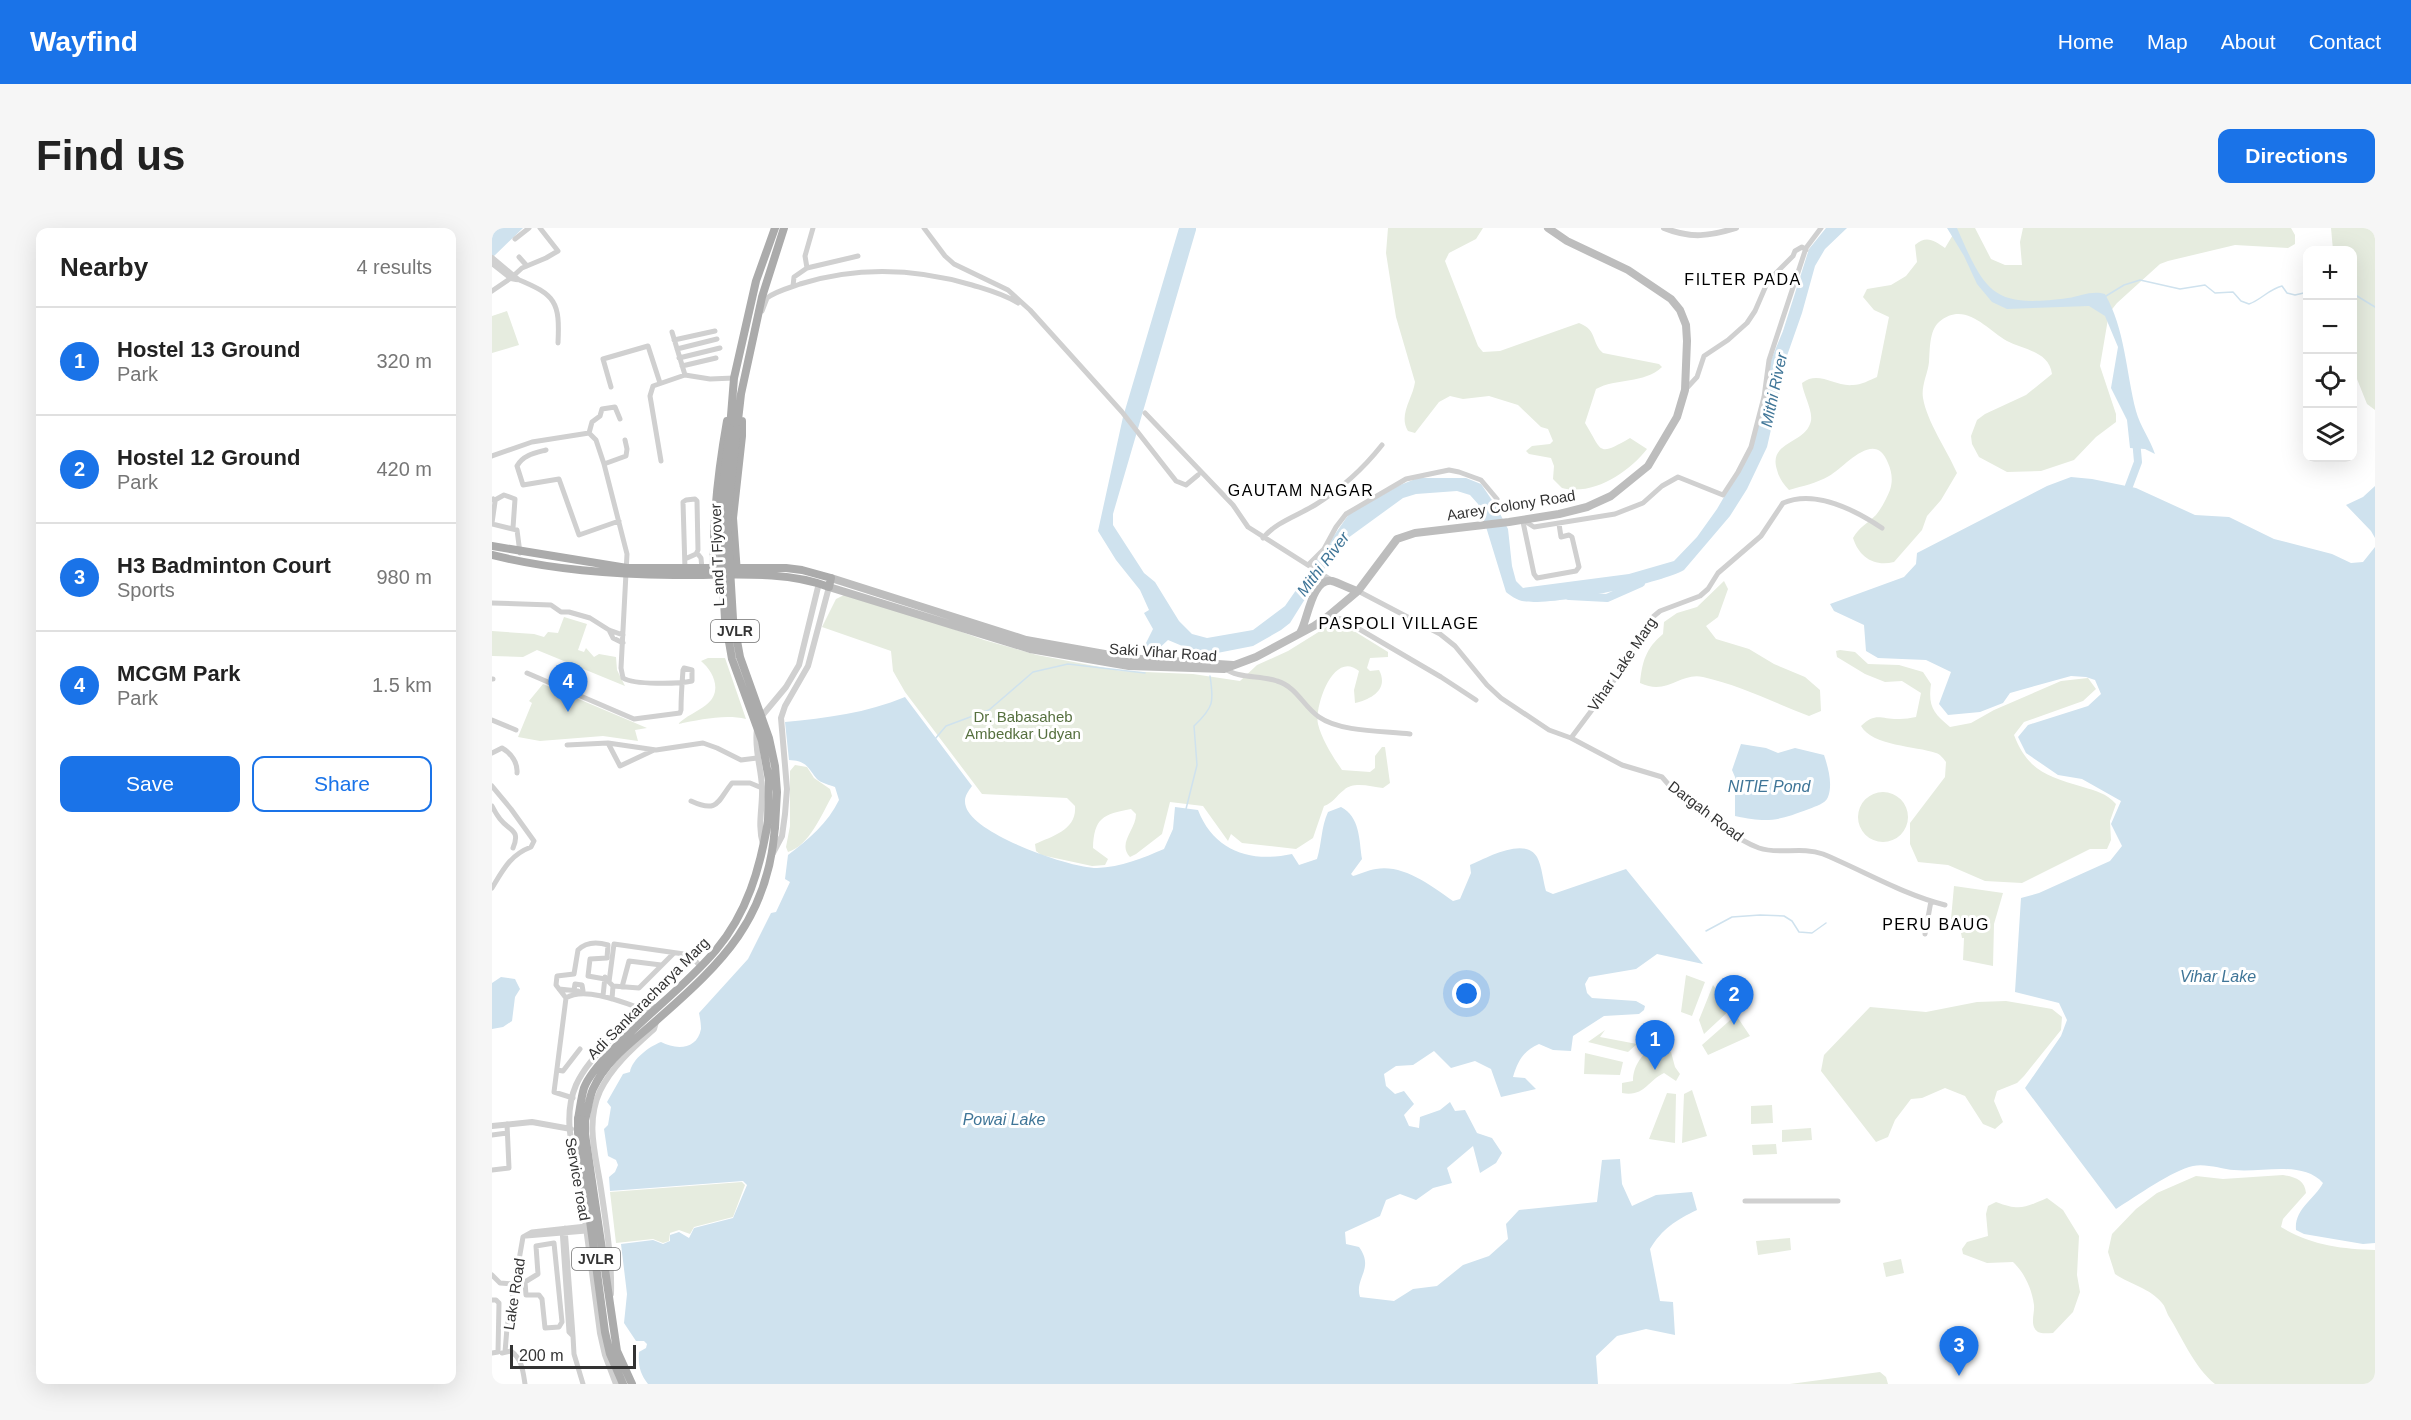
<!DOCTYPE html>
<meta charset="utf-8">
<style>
body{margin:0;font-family:Arial,sans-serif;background:#f6f6f6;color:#222}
.controls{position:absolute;right:18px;top:18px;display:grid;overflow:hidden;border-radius:12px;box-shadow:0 6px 24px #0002}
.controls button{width:54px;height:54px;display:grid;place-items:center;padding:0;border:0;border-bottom:2px solid #e0e0e0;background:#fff;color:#222;font:30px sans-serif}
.scale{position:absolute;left:18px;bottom:15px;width:126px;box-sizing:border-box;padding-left:6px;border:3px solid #333;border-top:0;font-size:16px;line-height:21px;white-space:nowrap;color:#333;-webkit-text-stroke:4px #fff;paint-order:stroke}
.you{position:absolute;left:975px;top:766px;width:21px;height:21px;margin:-15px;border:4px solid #fff;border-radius:50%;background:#1a73e8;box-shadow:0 0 0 9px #1a73e833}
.badge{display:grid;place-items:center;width:39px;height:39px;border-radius:50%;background:#1a73e8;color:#fff;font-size:20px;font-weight:700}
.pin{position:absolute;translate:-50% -50px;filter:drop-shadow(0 2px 3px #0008)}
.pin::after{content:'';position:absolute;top:32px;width:21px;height:18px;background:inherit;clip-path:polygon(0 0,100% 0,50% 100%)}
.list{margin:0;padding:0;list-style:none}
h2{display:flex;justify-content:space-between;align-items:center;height:78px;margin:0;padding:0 24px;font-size:26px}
h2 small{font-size:20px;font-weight:400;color:#767676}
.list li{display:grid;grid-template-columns:39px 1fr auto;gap:18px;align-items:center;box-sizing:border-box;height:108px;padding:0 24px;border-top:2px solid #e0e0e0}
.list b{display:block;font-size:22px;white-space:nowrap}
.list p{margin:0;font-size:20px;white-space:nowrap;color:#767676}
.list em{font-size:20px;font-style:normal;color:#767676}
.actions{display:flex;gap:12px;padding:18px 24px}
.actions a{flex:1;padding:14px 0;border:2px solid #1a73e8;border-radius:12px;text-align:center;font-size:21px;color:#1a73e8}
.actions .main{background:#1a73e8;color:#fff}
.icon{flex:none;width:33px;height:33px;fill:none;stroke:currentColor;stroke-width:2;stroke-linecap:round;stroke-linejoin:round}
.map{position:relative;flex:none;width:1883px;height:1156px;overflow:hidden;border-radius:12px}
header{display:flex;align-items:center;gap:36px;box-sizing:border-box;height:84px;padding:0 30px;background:#1a73e8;color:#fff}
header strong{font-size:28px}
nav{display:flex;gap:33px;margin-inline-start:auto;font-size:21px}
.intro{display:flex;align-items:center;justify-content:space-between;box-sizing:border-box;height:144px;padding:0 36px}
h1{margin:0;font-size:42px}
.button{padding:15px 27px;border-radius:12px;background:#1a73e8;color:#fff;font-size:21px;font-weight:700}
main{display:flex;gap:36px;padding:0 36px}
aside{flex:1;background:#fff;border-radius:12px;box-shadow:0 6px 24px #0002}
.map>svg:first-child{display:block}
.green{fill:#e6ecdf}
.water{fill:#cfe2ee}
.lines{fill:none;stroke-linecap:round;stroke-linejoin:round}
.stream{stroke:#cfe2ee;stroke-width:1.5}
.river{stroke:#cfe2ee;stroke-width:8}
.minor{stroke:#d0d0d0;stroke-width:5}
.tertiary{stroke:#d0d0d0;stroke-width:6}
.secondary{stroke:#bdbdbd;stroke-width:8}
.primary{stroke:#ababab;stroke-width:8}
.primary-bridge{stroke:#ababab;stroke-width:8}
.labels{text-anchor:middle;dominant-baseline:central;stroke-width:6;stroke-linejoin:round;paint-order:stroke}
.shield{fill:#fff;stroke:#707070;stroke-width:1.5}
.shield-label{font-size:14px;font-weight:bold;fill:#333}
.street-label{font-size:15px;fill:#333;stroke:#fff}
.park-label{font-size:15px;fill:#56703f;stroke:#fff}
.neighbourhood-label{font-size:16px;letter-spacing:1.5px;fill:#000;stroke:#fff}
.water-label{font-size:16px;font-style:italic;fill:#3f7597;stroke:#fff}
</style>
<header>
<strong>Wayfind</strong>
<nav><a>Home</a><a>Map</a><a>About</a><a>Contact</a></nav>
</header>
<div class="intro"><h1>Find us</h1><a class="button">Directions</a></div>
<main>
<aside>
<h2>Nearby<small>4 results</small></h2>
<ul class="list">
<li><span class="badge">1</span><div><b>Hostel 13 Ground</b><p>Park</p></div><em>320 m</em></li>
<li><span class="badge">2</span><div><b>Hostel 12 Ground</b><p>Park</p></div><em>420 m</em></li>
<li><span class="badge">3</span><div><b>H3 Badminton Court</b><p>Sports</p></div><em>980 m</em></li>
<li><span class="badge">4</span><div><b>MCGM Park</b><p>Park</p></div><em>1.5 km</em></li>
</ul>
<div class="actions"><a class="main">Save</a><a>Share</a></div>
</aside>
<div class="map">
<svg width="1883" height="1156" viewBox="0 0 1883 1156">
<rect width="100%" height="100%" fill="#fff"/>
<path class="green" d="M896 0H991L984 11 957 25 953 33 986 118 991 124 1008 123 1087 95C1106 102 1099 115 1111 125L1167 136 1170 139C1152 156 1124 150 1104 161L1093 195C1111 224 1105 229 1138 210L1155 221C1137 244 1102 268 1070 260L1061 251 1062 238 1059 230 1037 226 1034 223 1040 218 1058 216 1061 213 1056 201 1049 199 1026 177 997 168 971 171 958 168 947 174 923 205 916 203C906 187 921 170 923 154L904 89 894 25Z
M1465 0H1483L1499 31 1513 37H1530L1528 14 1531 0H1799L1803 7V16L1796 20 1743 17 1676 33 1668 36 1625 75 1617 85 1608 138 1624 186V194L1604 209 1582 232 1549 243 1515 244 1487 229 1480 216 1479 208 1485 192 1493 186 1534 167 1560 146C1557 123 1532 122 1515 113 1494 101 1473 72 1447 94 1437 103 1438 122 1437 134 1436 145 1429 158 1431 170 1435 194 1455 222 1465 245L1449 272 1435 288 1430 302 1402 334C1382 339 1367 329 1361 310 1367 299 1376 295 1384 287 1389 281 1395 270 1398 262 1401 253 1400 244 1396 235 1383 200 1353 239 1337 248 1325 255 1311 258 1297 262 1291 256 1287 250 1285 242 1276 214 1311 216 1318 196 1323 185 1311 167 1310 155 1327 142 1342 159 1361 157 1369 157 1378 152 1385 149L1397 89 1382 82 1371 69 1375 61 1399 57 1414 48 1425 34 1423 17C1434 7 1442 12 1453 20Z
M1839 0H1883V182L1875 176 1865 151 1864 118 1860 105V22H1841Z
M15 83 27 117 0 125V88Z
M1232 353 1236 361 1226 389 1214 398 1224 411 1257 421 1282 436 1313 449 1328 462 1329 483 1317 488C1283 475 1247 457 1211 449 1188 444 1176 468 1148 455 1150 434 1154 420 1171 406L1172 394 1185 385 1205 379Z
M358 364 492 412 545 427 629 443 701 446 748 453 765 437 796 423 841 395H849L896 424V429L878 430 875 440 878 443 887 442C897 461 880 471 863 475L862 462 867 443C841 421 822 480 826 496 830 512 841 529 850 542L878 544 883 540V528L890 519H893L898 555 891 560C879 559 862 553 852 562 844 568 841 575 832 578L821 610 804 621 750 615 739 606 736 613 711 578 678 574 670 606 644 626 638 629C625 615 644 602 644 586L639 581C611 586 602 590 601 620L616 631 613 637 600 638 549 627 544 623 543 616C560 608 585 602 583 578L575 570 490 566 413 464 401 443 399 423 330 399 344 371Z
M72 389 95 396 86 422 92 424 94 420 102 429 107 426 124 429 125 442 133 458 45 422 31 429 0 428V403L42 406 52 409 56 404 66 405Z
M1348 422 1363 424 1376 436 1407 437 1431 444 1439 456C1436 478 1441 485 1458 499L1479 495 1502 482 1569 453 1596 450 1604 461 1591 473 1532 494 1522 507C1536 543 1555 548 1591 559 1604 563 1614 565 1624 576L1618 593 1619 612 1615 621H1598L1530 655 1493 653 1456 637 1426 634 1418 616V595L1453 549 1454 534C1451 530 1448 526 1444 525 1424 518 1380 518 1369 498 1384 483 1390 492 1408 491 1413 491 1418 490 1424 489L1429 465 1410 453 1393 454 1373 446 1345 429 1344 423Z
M216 430H233L254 491C232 486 208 492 186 496 194 488 205 484 214 477 231 464 222 444 209 433Z
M51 456 155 500 143 502 146 513 111 508 48 513 26 509 40 475 37 473Z
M303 537 315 539 322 550 338 561 340 568C330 586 317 618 296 624L294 619 298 598V543Z
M1366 589a25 25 0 1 1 50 0a25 25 0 1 1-50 0Z
M1462 658 1511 665 1502 696 1501 738 1471 732 1472 710H1470L1466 690 1459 691Z
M1194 747 1213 754 1200 788 1189 784Z
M1221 757 1239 781 1212 806 1207 792Z
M1514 773 1560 781 1570 789 1569 802 1532 848 1525 855 1505 863 1502 873 1511 894 1503 901 1491 896 1473 868 1453 860 1430 870 1419 871 1403 892 1396 909 1384 914 1329 843 1332 827 1378 779 1434 784 1485 774Z
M1244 787 1258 808 1216 827 1210 817Z
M1113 802 1108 809 1145 816 1136 824 1096 814Z
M1167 817 1179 824 1183 839 1188 846 1184 853 1172 845C1155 853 1153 869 1130 865V855L1141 853C1141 837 1151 823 1167 817Z
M1093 825 1131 834 1128 847 1092 846Z
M1200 862 1215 908 1190 915 1192 866Z
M1175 865 1184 866 1183 915 1157 911Z
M1280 877 1281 895 1259 896V878Z
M1319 900 1320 912 1290 914V902Z
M1284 916 1285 926 1261 927 1260 917Z
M1791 947C1803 949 1813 952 1814 965L1791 991 1789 999C1818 1017 1850 1021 1883 1022V1156H1723C1702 1139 1690 1109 1676 1087 1674 1083 1673 1078 1670 1075 1658 1060 1639 1057 1623 1046L1616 1024 1620 1006 1644 981 1665 965 1704 948 1731 951Z
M250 954 253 957 241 989 202 999 198 1006 187 1002 178 1005 177 1013 171 1015 161 1011 124 1015 118 964Z
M1555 970 1571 982 1587 1008 1585 1047 1588 1064 1581 1084 1561 1105C1556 1105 1550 1106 1546 1104 1537 1098 1543 1085 1542 1077 1540 1061 1532 1044 1521 1034L1495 1035 1471 1026 1470 1021 1475 1014 1496 1008 1494 986 1496 978 1504 974C1528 983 1532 980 1555 970Z
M1298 1010 1299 1022 1266 1027 1264 1013Z
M1409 1031 1412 1045 1394 1049 1391 1035Z
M1388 1144 1394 1149 1396 1156H1298Z"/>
<path class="water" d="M0 0H31L0 30Z
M687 0H704V2L621 286V297L652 345 663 354 687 393 700 406 715 410 761 402 793 378 857 286 908 257 926 250H974L989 256 1004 278 1016 301 1020 338 1024 353 1031 360 1137 346 1182 333 1205 309 1225 281 1261 219 1279 132 1291 103 1317 21 1334 0H1355L1333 21 1323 38 1310 85 1290 142 1289 158 1275 219 1255 261 1238 288 1192 342C1167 356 1057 379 1030 373 1023 371 1019 368 1014 364L991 289 986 276 978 267 965 263 924 266 911 270 856 310 828 347 798 395 789 402 761 418 720 426 707 425 676 412 662 425 650 423 661 401 652 385 657 382 648 362 624 332 606 303 631 189Z
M1455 0H1465C1494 66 1501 80 1576 70 1589 68 1600 62 1613 66 1633 101 1634 144 1644 183 1648 198 1658 211 1663 226L1653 221 1638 220 1635 192 1619 160 1626 119 1613 88 1597 78 1515 81 1500 74 1485 56 1472 28Z
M1579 249 1600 251 1644 260 1703 287 1737 289 1782 311 1840 326 1859 335 1871 334 1883 319V1015L1871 1016 1812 1006 1804 1002C1802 981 1822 972 1831 955 1810 932 1770 945 1742 942 1730 941 1713 935 1701 938 1681 942 1643 969 1624 981L1533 860 1569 808 1575 792 1567 775 1523 764 1529 670 1547 665 1618 633 1630 618 1619 596 1629 573 1590 551 1566 547 1534 525 1526 509 1536 497 1596 478 1609 466 1603 452 1594 449 1579 448 1518 465 1511 475 1488 484 1456 487 1447 476 1459 444 1434 432 1386 430 1374 423 1372 397 1342 383 1338 376 1412 349 1424 336 1425 325 1555 258Z
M1883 258V310L1879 303 1854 277 1871 269Z
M413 469 480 558C475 565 471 570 474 579 483 607 578 640 605 640 629 639 651 630 672 621L681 601 683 579 706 582C722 623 758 635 800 626L807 637 825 631C830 615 829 599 836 584L849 579C868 589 867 611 870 631L859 646 861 648C868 646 876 642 884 641 911 636 940 658 961 673L968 671 979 645 978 637C994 630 1033 608 1045 629 1050 638 1051 653 1054 663L1061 666 1134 641 1211 736 1165 726 1144 741 1097 749 1093 756 1095 765 1100 770 1144 773 1153 778 1152 782 1147 786 1112 788 1081 808 1079 823 1061 822 1047 816C1031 823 1026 833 1021 849L1033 850 1044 861 1009 869 999 841 983 833 959 840 942 823 921 837 904 838 892 846 894 858 903 866 912 863 922 876 912 887 917 898 927 900 928 889 948 882 958 874 963 883 973 882 985 905 1000 910 1010 925 1004 935 988 945 981 918 955 940 960 955 941 960 924 972 908 966 894 972 888 988 853 1004 854 1016 867 1019C883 1041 862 1050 868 1069L902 1073 921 1061 945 1058 971 1037 997 1028 1016 1011 1014 996 1027 982 1105 974 1110 932 1128 931 1130 956 1140 978 1164 967 1200 964 1205 982C1184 992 1170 1001 1158 1021L1168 1073 1181 1074 1183 1107 1154 1101 1125 1108 1104 1128 1106 1156H156C148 1146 146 1137 147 1124L154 1120 155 1116 152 1113H144L132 1095 135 1066 129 1016 161 1012 171 1016 178 1013V1007L187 1004 197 1010 202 1000 241 990 255 957 251 953 118 963 117 949 123 944 126 937 124 932 116 928 112 901 116 897 119 879 115 874 131 846 138 844C140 831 158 818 169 814 184 822 205 822 209 801 209 796 208 790 207 785L256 731 279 685 284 684 298 654 293 651 296 627C316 612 336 595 347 572L343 559C338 557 329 555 325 551 315 539 315 533 297 532L293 494C334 490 375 485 413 469Z
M1249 516 1274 520 1286 525 1303 520 1332 527C1336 539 1341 556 1336 569 1333 576 1324 578 1317 581 1285 593 1276 595 1243 588V549L1240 542Z
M9 749 23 751 28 761 23 769 20 793 11 799 0 801V755Z"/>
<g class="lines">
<path class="stream" d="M1860 65 1883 79
M1614 68 1632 57 1648 52 1688 61 1713 57 1723 65 1741 64 1749 73 1757 76C1769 72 1777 61 1790 58L1795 65 1803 67 1816 64
M443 511 454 498 497 482 541 444 576 436 653 445
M694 581 705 537 702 498C722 479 722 474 718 448
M1214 703 1240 689 1268 687 1292 688 1300 693 1307 704 1320 705 1334 695"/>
<path class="river" d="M1637 258 1646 234 1644 211
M1077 368 1115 370 1149 355"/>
<path class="minor" d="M321 0 313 28 315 40 366 28
M432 0 453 28 462 36 516 62 538 82 630 184 684 253 694 257 706 247
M23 11 37 0
M27 29 35 38
M25 51C64 67 68 74 66 115
M301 58 302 49 315 40
M0 63 19 50 30 40 54 30 66 23 48 0
M270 83 275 70C284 63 297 60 308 56 366 38 422 40 480 57 496 62 512 66 526 75
M180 104 193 147
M182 112 223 103
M185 121 225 111
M187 130 228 120
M190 138 224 130
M119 159 111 131 156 118 168 155
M1193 162 1205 149 1212 128 1236 112 1255 95 1263 83 1276 53 1301 28 1303 23 1310 19 1314 22
M653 185 741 277 756 299 841 353
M97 205 100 194 108 188 110 181 123 179 128 191
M54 222C43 225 31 227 25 238L31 257 67 251 87 307 127 293
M0 228 40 214 97 205
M169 233 158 168 161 158 193 147 218 151 242 150
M112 236 134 228 135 221 133 212
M3 272 12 267 23 271 21 300
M1031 292 1042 299 1123 286 1151 275 1170 258 1186 249 1231 267 1246 244 1259 219 1272 169 1277 132 1314 20 1329 0
M1031 294 1042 346 1045 350 1084 343 1087 339 1080 309 1077 307 1069 309 1067 296
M0 295 3 274 1 271
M0 296 25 302 28 325
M771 310C784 294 805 288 823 277 849 261 871 241 890 217
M205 325 209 330 210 341
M193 331 204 326 206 322 205 273 203 271 194 272 191 274 193 341
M817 336 832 321 844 299 854 286 914 251 957 242 967 244 989 252 1005 271
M866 363 948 406 963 418 995 457 1009 470 1057 502 1079 510 1130 537 1170 549 1177 557C1201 576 1239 610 1267 620 1287 627 1309 618 1331 626 1372 643 1410 666 1453 677
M0 375 59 377 69 384H77L98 390 117 402 131 407
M836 389 850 391 949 449 984 472
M117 402 121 410 131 415
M732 440C746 451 768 447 785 453 805 459 811 478 827 489 848 504 892 503 918 506
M35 445 142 491 188 485 189 482C189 469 190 455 191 442L192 440 200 442V453C187 456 142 457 131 450L129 440 135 326 112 236 104 212 97 205
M0 451H1
M0 492 24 502
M1079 510 1132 439 1156 393 1168 383 1208 368 1216 361 1226 345 1269 308 1291 275C1323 261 1363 282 1390 300
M116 515 128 538 162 522
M75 517 116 515 164 522 211 515 225 520 249 532 265 530
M0 525 10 520C19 525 26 535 25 545
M0 558 19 581 42 613 39 619C18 627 11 642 0 660
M199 573C227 586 226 572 240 555H258L270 560
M0 578C2 582 5 587 8 591 17 603 29 601 21 620
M1433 706 1439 673
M121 758 147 760 182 725
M130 759 137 733 169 737
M67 761 86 763
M82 762 83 756 90 757 91 763
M111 768 113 749
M74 770 64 757 65 748 82 746 86 722C94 714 106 714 116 717L115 730 98 731 96 748 113 751
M120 771 121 758 117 754 122 716 192 726 200 729 208 738
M65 842 71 843 88 821
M81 870 62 864 74 770C93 758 133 775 153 782
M0 907 15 905
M0 942 17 940 15 896
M1253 973H1346
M70 1001 77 1104 81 1108 73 1000
M34 1008 94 1003
M62 1015 70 1094 67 1099 53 1100 50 1071 47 1067H34L33 1054 46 1046 44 1018Z
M0 1047 8 1055 23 1056
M0 1072H4L7 1075 6 1124 0 1125
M81 1108 82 1126 91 1156
M13 1124 15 1100 31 1009 40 1004 94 998
M10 1125 19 1123C30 1131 31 1143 33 1156"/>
<path class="tertiary" d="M1172 0C1199 11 1218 8 1244 0
M0 30 25 51
M0 35 19 50 24 51
M269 489 294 459 307 437 327 355
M265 501C262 521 269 539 270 559 271 578 265 597 271 616
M281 625 290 608 293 586 295 561 289 490 293 478 316 438 337 359
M0 898 40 894 79 901
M119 1066C120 1031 114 995 109 961 104 927 93 896 108 863 120 838 142 819 162 801L164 794
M124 1156 113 1127 108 1105C102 1060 96 1015 90 969 85 932 68 894 84 857 92 839 107 824 120 810 132 798 147 782 164 779"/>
<path class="secondary" d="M339 350 534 412 635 430 741 437
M337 359 538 421 637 438 732 441 764 429 822 398 835 389 866 363 905 311 923 305 1017 294 1067 286 1095 279 1119 268 1156 238 1185 189 1193 162 1195 113 1194 97 1188 82 1179 71 1136 42 1075 13 1056 0
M808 405C816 393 819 350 840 353 848 355 857 361 866 363"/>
<path class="primary" d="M238 200 242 150 264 53 283 0
M245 201 249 166 270 69 292 0
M0 318 135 340H294L310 342 339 350 337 359C291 341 231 348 182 347 120 346 60 342 0 327
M222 344C220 293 226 244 235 193
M245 345 241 290 250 208V193
M86 891C88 881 89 870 92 860 97 847 109 834 119 824 152 788 193 759 224 722 255 685 268 641 276 593
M93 892C96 882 97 870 101 861 115 830 142 813 166 791 231 734 276 691 283 599
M86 904 113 1104 118 1126 131 1156
M93 906 125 1123 140 1156"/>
<path class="primary-bridge" d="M238 200 227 290 233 391 240 431 270 513 277 552 276 593
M245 201 235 290 241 391 248 429 277 510 283 538 285 564 283 599
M86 891V904
M93 892V906"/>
</g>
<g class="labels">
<g class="shield">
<rect x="219" y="392" width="48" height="22" rx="4.5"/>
<rect x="80" y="1020" width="48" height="22" rx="4.5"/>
</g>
<g class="shield-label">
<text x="243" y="403">JVLR</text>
<text x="104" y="1031">JVLR</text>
</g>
<g class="street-label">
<text transform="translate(1019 277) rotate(-9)">Aarey Colony Road</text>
<text transform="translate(225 327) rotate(-92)">L and T Flyover</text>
<text transform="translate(671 424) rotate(4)">Saki Vihar Road</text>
<text transform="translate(1130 436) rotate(-56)">Vihar Lake Marg</text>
<text transform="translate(1214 583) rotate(37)">Dargah Road</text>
<text transform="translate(156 770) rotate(-45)">Adi Sankaracharya Marg</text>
<text transform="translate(86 951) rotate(80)">Service road</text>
<text transform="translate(22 1066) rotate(-81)">Lake Road</text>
</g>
<g class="park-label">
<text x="531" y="488">Dr. Babasaheb<tspan x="531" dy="17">Ambedkar Udyan</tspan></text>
</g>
<g class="neighbourhood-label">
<text x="1251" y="51">FILTER PADA</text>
<text x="809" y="262">GAUTAM NAGAR</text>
<text x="907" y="395">PASPOLI VILLAGE</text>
<text x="1444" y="696">PERU BAUG</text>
</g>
<g class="water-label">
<text transform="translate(1282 162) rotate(-78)">Mithi River</text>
<text transform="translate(831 336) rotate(-53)">Mithi River</text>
<text x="1277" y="558">NITIE Pond</text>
<text x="1726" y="748">Vihar Lake</text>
<text x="512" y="891">Powai Lake</text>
</g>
</g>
</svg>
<div class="controls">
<button>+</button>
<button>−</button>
<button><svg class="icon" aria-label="locate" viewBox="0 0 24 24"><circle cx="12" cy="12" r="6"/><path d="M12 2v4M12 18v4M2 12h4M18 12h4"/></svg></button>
<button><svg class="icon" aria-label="layers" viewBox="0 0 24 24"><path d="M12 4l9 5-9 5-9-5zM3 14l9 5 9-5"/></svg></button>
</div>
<div class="scale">200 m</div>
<div class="you"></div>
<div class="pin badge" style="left:1163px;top:842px">1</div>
<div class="pin badge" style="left:1242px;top:797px">2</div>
<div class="pin badge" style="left:1467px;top:1148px">3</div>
<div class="pin badge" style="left:76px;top:484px">4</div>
</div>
</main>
